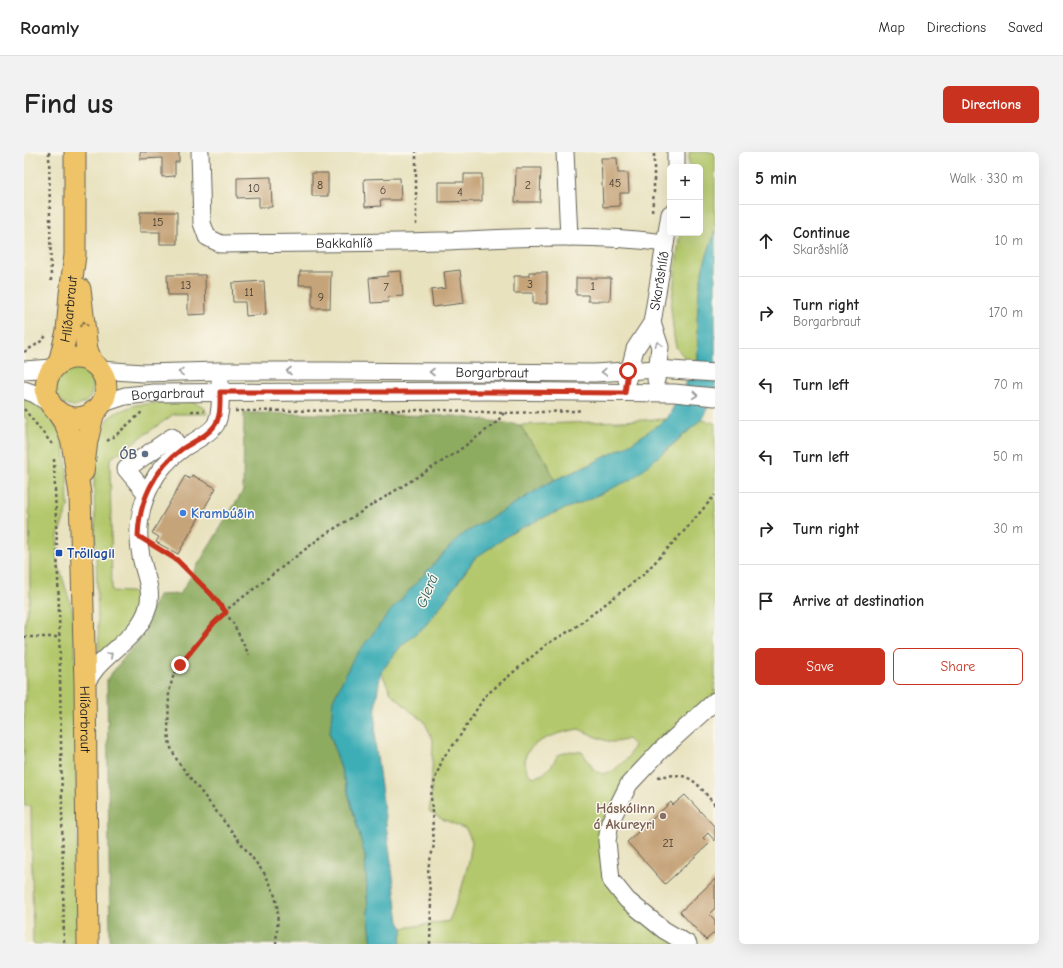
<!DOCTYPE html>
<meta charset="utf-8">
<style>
body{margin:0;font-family:"Comic Neue",sans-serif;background:#f2f2f2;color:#222}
.controls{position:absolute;right:12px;top:12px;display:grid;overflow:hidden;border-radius:6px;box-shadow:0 4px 16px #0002}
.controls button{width:36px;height:36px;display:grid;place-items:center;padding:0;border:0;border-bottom:1px solid #e0e0e0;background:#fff;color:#222;font:20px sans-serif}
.stop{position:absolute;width:12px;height:12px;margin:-9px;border:3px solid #c8321e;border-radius:50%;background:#fff}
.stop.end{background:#c8321e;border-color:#fff;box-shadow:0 1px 4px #0008}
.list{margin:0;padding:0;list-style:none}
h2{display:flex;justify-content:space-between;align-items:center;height:52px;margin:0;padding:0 16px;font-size:17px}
h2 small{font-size:13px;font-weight:400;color:#767676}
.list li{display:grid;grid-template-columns:26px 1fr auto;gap:12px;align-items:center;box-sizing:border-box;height:72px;padding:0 16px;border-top:1px solid #e0e0e0}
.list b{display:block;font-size:15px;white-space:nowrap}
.list p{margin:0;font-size:13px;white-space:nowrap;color:#767676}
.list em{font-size:13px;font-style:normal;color:#767676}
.actions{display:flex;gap:8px;padding:12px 16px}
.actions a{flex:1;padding:9px 0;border:1px solid #c8321e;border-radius:6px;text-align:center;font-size:14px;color:#c8321e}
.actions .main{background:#c8321e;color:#fff}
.icon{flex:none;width:22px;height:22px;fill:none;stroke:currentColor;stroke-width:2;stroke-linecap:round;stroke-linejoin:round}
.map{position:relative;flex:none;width:691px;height:792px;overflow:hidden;border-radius:6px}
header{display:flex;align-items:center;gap:24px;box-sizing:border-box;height:56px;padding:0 20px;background:#fff;border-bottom:1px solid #e0e0e0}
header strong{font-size:19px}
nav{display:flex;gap:22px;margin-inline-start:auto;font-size:14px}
.intro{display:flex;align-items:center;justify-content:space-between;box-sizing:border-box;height:96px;padding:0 24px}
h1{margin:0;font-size:28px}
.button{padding:10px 18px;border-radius:6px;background:#c8321e;color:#fff;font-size:14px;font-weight:700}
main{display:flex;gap:24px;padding:0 24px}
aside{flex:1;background:#fff;border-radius:6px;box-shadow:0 4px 16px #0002}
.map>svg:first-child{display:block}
.green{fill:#b3c86c;stroke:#687244;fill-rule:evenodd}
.forest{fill:#8eac60;stroke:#55643e}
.water{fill:#3cadb6;stroke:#2c6469}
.building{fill:#c6a47a}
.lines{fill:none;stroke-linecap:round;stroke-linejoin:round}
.minor-casing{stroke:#636155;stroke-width:19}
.major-casing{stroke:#636155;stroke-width:23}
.path{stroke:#636155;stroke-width:2.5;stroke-dasharray:3 3;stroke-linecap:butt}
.minor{stroke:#fff;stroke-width:17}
.major{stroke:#efc469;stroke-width:21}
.oneway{stroke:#867042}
.oneway2{stroke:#999}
.route{stroke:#c8321e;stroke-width:5}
.service-dot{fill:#5c6f8a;stroke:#fbf7ec;stroke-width:1.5}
.shop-dot{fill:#3f7fe0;stroke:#fbf7ec;stroke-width:1.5}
.transit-dot{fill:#1a4fb4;stroke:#fbf7ec;stroke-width:1.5}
.education-dot{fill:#8d6e63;stroke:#fbf7ec;stroke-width:1.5}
.labels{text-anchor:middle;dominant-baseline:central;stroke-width:3;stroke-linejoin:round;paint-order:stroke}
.number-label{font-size:12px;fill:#463e34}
.street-label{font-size:14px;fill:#1c1c1c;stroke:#fbf7ec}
.service-label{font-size:14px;font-weight:bold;fill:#4e5e75;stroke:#fbf7ec;text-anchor:end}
.shop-label{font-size:14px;font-weight:bold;fill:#366cbe;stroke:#fbf7ec;text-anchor:start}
.transit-label{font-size:14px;font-weight:bold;fill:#164399;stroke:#fbf7ec;text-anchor:start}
.education-label{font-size:14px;font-weight:bold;fill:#785e54;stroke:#fbf7ec;text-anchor:end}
.water-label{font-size:15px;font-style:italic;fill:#2a5d61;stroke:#fbf7ec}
</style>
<header>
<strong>Roamly</strong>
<nav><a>Map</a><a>Directions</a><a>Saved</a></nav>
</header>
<div class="intro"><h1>Find us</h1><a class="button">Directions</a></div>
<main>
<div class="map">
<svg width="691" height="792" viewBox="0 0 691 792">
<rect width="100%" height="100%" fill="#fbf7ec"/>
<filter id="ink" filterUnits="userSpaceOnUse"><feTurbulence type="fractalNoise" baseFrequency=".025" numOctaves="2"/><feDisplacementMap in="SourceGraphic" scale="8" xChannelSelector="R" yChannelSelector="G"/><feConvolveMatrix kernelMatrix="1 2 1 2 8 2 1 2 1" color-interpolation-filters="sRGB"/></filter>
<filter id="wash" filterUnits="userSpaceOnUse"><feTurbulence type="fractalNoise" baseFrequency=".012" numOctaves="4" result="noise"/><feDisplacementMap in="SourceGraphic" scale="16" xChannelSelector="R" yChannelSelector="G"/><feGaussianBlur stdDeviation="0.9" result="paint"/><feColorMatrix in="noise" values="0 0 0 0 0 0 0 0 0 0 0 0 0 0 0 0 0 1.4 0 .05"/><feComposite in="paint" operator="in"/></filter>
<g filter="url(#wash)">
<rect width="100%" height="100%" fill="#e8e2bf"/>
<path class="green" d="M665 0H691V79L679 115 675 139 673 170 674 209 661 206 652 195 650 185 647 156 656 81H676V15H665Z
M31 235a19 19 0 1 1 38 0a19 19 0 1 1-38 0Z
M0 246 10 252 20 259 27 267 38 284 43 316 44 355 34 384 33 408 51 466 54 792H9L7 654H0V549H2L1 470 6 446 5 312 3 267 0 265Z
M153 249 170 250 180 255 183 262H150L86 307 88 439 121 441 117 460 101 482 75 503 70 334 71 303 76 281 85 266 93 260 112 253Z
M643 267 606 292 559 316 530 328 523 310 507 290 496 273Z
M677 268 691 271V545L594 650 583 721 658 792H376L379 776 425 769 437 738 445 709 448 689 442 677 416 666 405 659 407 647 409 588 400 569 384 557 367 541 357 520 377 494 401 474 422 447 451 406 491 379 525 363 583 339 643 298ZM555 577C564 581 583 591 591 590 596 590 600 588 604 587L610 593 604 606 589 619 579 622 571 619 558 600 546 599 534 603 528 613 519 622 511 625 504 622C502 617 500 609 502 603 510 586 539 580 555 577Z"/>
<path class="forest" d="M220 261 431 264 496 273 507 290 523 310 530 328 436 384 306 582 323 636 341 704 344 760 348 792H86L83 527 116 486 134 443 156 442 219 339Z"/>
<path class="water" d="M691 79V242L677 268 608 327 559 350 525 363 491 379 451 406 422 447 401 474 377 494 357 520 352 548 351 590 375 770 379 776 376 792H348L344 760 341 704 323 636 306 582 309 548 329 507 368 457 436 384 530 328 559 316 606 292 643 267 674 209 673 170 675 139 679 115Z"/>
<g id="blocks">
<path class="building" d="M116 0H155V10H151V24L138 25V6L116 7Z
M577 6H593L594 21H604L605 41H596V54L579 55Z
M492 16H517L516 50H491Z
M288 21H304V44H288Z
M440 22H458V49L414 50V30H440Z
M247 25 248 55H235V45L213 46V26Z
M376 26 377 48H356L357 54 341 55 340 27Z
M116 60H153V92H136V80H116Z
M436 118 440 151 409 155 407 138 422 136 420 120Z
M276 119H307L306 156H288V133H275Z
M377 119 379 144 364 145 365 150 347 151 345 126 364 124V120Z
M505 120H523V152H509V141H490V124H505Z
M143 123H181L182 162 164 163V143H144Z
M552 126H587L586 149H564V143H552Z
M240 129 242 162 222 164 221 150H209L208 131Z
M168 323 192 336 154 402 132 390 135 385 128 381 161 324 166 327Z
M661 643 691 675V689L684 681 679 686 685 692 641 732 603 690 647 650 649 653Z
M691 727V756L685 762 691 768V780L682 788 656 760Z"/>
</g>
</g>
<g filter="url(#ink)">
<use href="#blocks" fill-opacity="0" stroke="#636155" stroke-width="1"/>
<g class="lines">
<g class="minor-casing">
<g id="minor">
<path id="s1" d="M176 0 178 71 183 85 197 92C271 91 344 91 418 89 492 86 567 81 641 91"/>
<path d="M541 0 545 85"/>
<path d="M652 15V0"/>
<path d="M628 171 636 195 632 228"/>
<path d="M0 218 29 216"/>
<path id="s2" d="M76 218 119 221 195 219H304L570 221 633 217 691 221"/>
<path id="s3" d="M603 228 611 197 628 171 646 62"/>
<path d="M0 238 11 242 25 251"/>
<path id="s4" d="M77 252 101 244 130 241 465 239 650 241 691 245"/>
<path d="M122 341 102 317 148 285 157 298"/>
<path d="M61 532C65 526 69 520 73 515 90 496 117 481 124 455 129 437 120 421 117 404 112 379 116 353 128 331 135 317 146 306 158 297 167 291 187 281 192 272 198 259 196 243 196 229"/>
<path d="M664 792 640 778 603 748 587 728 583 689 586 670 605 632 636 599 691 549"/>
</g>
</g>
<g class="major-casing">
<g id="major">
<path d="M56 137 63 198 68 210"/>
<circle cx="52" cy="236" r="30"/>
<path id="s5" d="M35 211 43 179 46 142 51 103V0"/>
<path id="s6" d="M32 258 42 273 48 290 56 342 61 532 64 792"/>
<path d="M59 320 63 289 70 259"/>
</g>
</g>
<path class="path" d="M25 0 27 130
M628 59 630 40V0
M392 73V0
M0 200 15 191 22 184
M0 257 28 292
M167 259H180
M211 259 419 258 480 261 552 259 557 258
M83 289 91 284 119 259
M30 307 35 457 40 792
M132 395 153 408 187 442 209 471 225 503
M0 485H35
M634 625C667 619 671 629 691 653
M252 792C254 762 257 748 240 721L154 610 146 594 144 581 145 540 149 525 156 513 190 471 201 459 300 383 430 302 473 270 480 261
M406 792 407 754 404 716 410 693 407 643 412 624 419 606 434 587 461 544 523 492 549 477 619 423 661 378 691 343"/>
<use href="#minor" class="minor"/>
<use href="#major" class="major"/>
</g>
<defs><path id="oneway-chevron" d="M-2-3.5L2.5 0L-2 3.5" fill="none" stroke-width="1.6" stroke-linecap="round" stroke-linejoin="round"/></defs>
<use class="oneway" href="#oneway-chevron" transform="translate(60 172) rotate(-96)"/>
<g class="oneway2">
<use href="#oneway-chevron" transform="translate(634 192) rotate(-102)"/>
<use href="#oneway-chevron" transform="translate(265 219) rotate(180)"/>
<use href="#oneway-chevron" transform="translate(157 220) rotate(178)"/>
<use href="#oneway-chevron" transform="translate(408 220) rotate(-180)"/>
<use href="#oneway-chevron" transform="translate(580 220) rotate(177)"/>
<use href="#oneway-chevron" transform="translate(671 243) rotate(6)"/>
<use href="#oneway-chevron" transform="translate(86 503) rotate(-43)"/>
</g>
</g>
<g class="lines" filter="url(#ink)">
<path class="route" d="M156 513 190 471 202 460 187 442 153 408 114 384C115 350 130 317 158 297 168 290 184 284 191 273 197 264 196 251 196 240H465L601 241 604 219"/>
</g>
<circle class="service-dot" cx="121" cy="302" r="4"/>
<circle class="shop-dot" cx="159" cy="361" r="4"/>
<rect class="transit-dot" x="31" y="397" width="8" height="8" rx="2"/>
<circle class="education-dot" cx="639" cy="664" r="4"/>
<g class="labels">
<g class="number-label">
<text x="591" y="31">45</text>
<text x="296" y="33">8</text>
<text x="504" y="33">2</text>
<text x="230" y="36">10</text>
<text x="359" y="38">6</text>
<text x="436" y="40">4</text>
<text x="134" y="70">15</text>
<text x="506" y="132">3</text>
<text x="162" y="133">13</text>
<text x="569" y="134">1</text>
<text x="362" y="135">7</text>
<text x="225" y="140">11</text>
<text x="297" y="145">9</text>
<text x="644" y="691">2I</text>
</g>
<g class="street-label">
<text stroke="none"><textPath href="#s1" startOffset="225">Bakkahlíð</textPath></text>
<text stroke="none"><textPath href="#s3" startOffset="106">Skarðshlíð</textPath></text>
<text stroke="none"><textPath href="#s5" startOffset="55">Hlíðarbraut</textPath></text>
<text stroke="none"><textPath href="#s2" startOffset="392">Borgarbraut</textPath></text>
<text stroke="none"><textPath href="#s4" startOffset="68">Borgarbraut</textPath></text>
<text stroke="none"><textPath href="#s6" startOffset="314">Hlíðarbraut</textPath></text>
</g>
<g class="service-label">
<text x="113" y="302">ÓB</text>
</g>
<g class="shop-label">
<text x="167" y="361">Krambúðin</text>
</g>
<g class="transit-label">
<text x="43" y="401">Tröllagil</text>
</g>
<g class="education-label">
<text x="631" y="656">Háskólinn<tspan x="631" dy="16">á Akureyri</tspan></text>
</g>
<g class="water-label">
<text transform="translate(403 439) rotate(-68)">Glerá</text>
</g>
</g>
</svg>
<div class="controls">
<button>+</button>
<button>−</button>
</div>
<div class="stop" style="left:604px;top:219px"></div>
<div class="stop end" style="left:156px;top:513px"></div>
</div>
<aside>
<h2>5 min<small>Walk · 330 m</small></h2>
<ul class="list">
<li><svg class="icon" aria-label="ahead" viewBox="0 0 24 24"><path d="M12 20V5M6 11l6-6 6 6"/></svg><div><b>Continue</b><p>Skarðshlíð</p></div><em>10 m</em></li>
<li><svg class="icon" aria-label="right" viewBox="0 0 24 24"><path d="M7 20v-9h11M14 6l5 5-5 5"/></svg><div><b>Turn right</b><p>Borgarbraut</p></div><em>170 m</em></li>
<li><svg class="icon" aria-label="left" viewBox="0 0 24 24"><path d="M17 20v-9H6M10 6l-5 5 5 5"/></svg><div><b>Turn left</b></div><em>70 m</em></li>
<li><svg class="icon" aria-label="left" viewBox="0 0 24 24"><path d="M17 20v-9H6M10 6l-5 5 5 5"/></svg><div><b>Turn left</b></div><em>50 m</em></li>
<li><svg class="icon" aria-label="right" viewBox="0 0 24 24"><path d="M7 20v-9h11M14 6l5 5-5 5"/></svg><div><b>Turn right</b></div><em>30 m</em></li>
<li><svg class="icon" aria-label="arrive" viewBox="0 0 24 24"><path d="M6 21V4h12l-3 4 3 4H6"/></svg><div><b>Arrive at destination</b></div></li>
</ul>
<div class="actions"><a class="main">Save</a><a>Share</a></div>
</aside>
</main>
